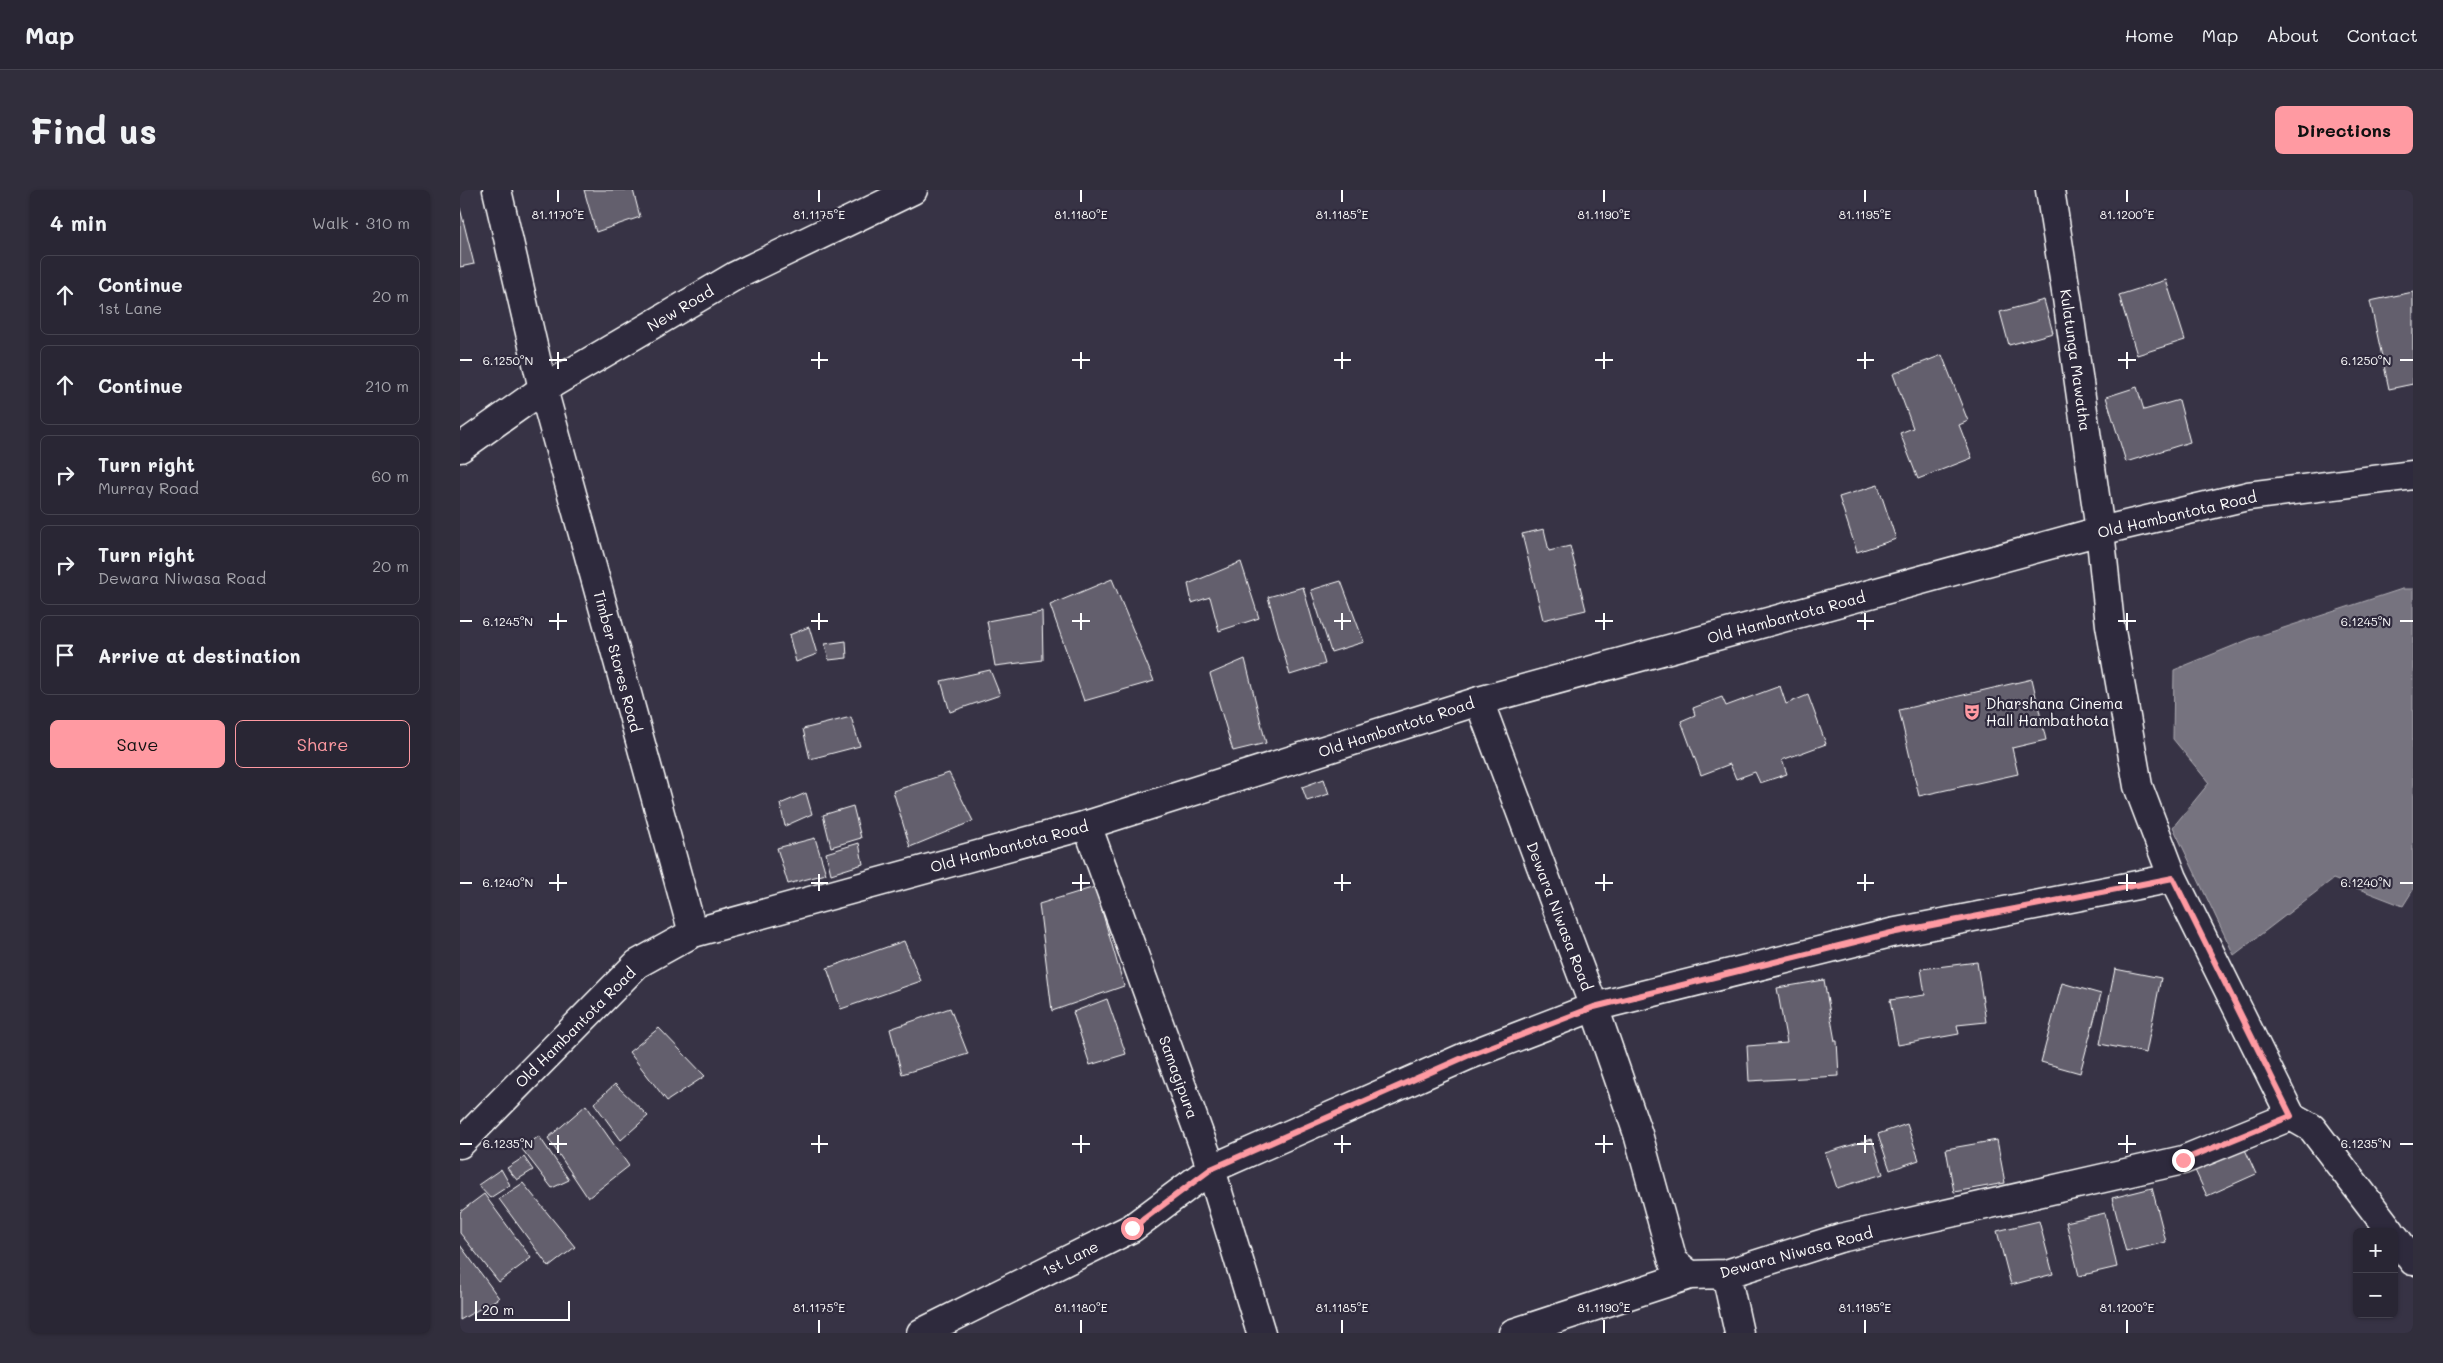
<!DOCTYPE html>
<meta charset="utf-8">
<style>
body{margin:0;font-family:Mali,sans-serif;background:#312e3c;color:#f1f3f6}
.controls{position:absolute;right:15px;bottom:15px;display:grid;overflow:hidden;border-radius:8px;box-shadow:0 1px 4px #0004}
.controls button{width:45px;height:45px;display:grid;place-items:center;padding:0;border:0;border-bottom:1px solid #45434f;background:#292634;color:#f1f3f6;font:25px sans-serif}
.scale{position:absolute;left:15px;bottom:12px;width:95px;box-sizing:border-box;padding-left:5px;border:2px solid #fff;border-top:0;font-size:14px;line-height:18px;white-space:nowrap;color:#fff;-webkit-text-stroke:4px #2f2a3d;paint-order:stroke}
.stop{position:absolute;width:15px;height:15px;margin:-11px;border:4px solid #ff9aa2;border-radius:50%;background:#fff}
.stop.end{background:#ff9aa2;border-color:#fff;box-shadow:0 1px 5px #0008}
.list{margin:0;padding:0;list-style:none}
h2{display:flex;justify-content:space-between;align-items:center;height:65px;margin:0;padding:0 20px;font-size:21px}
h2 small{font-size:16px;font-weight:400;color:#a5a5ac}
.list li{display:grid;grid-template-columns:32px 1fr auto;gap:15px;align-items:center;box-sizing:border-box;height:80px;margin:0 10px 10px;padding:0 10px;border:1px solid #45434f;border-radius:8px}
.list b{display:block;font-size:19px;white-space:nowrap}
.list p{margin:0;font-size:16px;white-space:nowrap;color:#a5a5ac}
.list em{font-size:16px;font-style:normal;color:#a5a5ac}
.actions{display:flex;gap:10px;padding:15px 20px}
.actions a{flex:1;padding:11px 0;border:1px solid #ff9aa2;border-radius:8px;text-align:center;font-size:18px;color:#ff9aa2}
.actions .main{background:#ff9aa2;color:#111}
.icon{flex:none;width:28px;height:28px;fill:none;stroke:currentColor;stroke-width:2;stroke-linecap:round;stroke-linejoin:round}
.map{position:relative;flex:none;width:1953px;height:1143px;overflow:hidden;border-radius:8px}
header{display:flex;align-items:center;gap:30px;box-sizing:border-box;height:70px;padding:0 25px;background:#292634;border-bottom:1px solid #45434f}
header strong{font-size:24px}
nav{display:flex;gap:28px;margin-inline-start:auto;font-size:18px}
.intro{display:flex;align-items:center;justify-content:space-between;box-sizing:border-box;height:120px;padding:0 30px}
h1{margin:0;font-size:35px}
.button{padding:12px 22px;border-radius:8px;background:#ff9aa2;color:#111;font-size:18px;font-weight:700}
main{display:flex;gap:30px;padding:0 30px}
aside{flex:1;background:#292634;border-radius:8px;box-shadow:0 1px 4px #0004}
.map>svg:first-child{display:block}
.water{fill:#76737f;stroke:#adabb2}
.building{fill:#635f6d;stroke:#fff}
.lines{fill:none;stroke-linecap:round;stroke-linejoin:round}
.minor-casing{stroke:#fff;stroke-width:31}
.major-casing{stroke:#fff;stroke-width:31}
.highway-casing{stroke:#fff;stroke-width:31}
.minor{stroke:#2f2a3d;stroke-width:28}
.major{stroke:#2f2a3d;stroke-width:28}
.highway{stroke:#2f2a3d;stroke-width:28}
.route{stroke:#ff9aa2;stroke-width:6}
.ticks{fill:none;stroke:#fff;stroke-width:2}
.labels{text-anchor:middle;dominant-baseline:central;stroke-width:4.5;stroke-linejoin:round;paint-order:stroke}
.street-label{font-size:15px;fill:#fff;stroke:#2f2a3d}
.poi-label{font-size:15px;fill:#fff;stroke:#2f2a3d;text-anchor:start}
.ticks-label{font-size:12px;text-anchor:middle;fill:#fff;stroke:#2f2a3d;stroke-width:4.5;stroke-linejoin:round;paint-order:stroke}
</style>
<header>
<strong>Map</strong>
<nav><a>Home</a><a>Map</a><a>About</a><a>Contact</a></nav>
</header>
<div class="intro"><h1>Find us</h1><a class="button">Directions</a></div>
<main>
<aside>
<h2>4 min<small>Walk · 310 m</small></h2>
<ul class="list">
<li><svg class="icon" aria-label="ahead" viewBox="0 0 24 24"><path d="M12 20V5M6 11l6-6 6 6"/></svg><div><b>Continue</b><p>1st Lane</p></div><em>20 m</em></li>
<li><svg class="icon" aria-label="ahead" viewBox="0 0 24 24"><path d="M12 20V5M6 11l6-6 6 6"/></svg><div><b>Continue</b></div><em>210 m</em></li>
<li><svg class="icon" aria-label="right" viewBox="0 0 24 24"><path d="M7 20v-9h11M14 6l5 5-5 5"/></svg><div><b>Turn right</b><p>Murray Road</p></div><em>60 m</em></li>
<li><svg class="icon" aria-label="right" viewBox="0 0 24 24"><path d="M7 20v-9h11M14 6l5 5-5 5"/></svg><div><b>Turn right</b><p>Dewara Niwasa Road</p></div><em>20 m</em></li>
<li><svg class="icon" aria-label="arrive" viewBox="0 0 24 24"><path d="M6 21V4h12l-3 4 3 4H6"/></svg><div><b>Arrive at destination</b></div></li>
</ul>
<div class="actions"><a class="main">Save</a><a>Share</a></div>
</aside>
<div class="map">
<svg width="1953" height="1143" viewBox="0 0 1953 1143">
<rect width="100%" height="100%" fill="#373345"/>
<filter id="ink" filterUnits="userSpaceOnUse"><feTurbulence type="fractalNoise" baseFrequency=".02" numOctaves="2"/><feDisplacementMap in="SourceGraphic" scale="10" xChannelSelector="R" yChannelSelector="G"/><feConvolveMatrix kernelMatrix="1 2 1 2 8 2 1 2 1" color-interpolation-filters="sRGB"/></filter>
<g filter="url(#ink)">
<path class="water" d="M1942 399H1953V700L1943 716 1873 689 1774 765 1713 637 1749 593 1713 549 1714 480 1790 449Z"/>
<path class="building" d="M124 0H173L180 27 136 42Z
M0 18 14 74 0 77Z
M1706 90 1725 150 1677 165 1659 105Z
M1953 102V194L1929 199 1910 111Z
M1584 110 1593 143 1549 155 1540 122Z
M1482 165 1508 231 1499 235 1512 268 1458 289 1440 243 1453 238 1433 184Z
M1677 197 1684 220 1719 210 1730 252 1666 272 1646 207Z
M1418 295 1436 349 1397 362 1379 307Z
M1084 339 1089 361 1110 356 1126 420 1083 430 1062 344Z
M781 372 799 428 759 441 750 407 732 413 728 394Z
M652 389 694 491 624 511 590 415Z
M881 391 904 452 871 462 851 400Z
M843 397 865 474 830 485 808 407Z
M582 421 583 470 535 476 527 431Z
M349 437 357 464 336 472 329 445Z
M386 451 387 468 369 470 365 454Z
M785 469 806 553 773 561 750 484Z
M530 480 540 505 490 522 481 491Z
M1572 489 1586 550 1552 558 1558 584 1459 606 1439 520Z
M1320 496 1326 514 1348 505 1366 554 1322 570 1327 584 1300 593 1295 582 1276 589 1270 574 1241 585 1221 531 1235 525 1233 518 1262 507 1266 516Z
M391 527 400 556 350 569 343 539Z
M489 583 513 631 450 657 433 601Z
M864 589 869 604 847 611 842 597Z
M346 603 352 624 325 636 320 614Z
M393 616 401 648 371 657 363 625Z
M355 648 366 684 328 694 317 658Z
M399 653 403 674 371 684 366 663Z
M635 697 664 796 592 821 579 714Z
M444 751 461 791 381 819 367 778Z
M1517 772 1526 832 1497 835 1499 844 1438 855 1430 810 1465 805 1461 779Z
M1655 779 1701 788 1686 863 1640 854Z
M1364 790 1375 851H1377L1379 886 1289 891 1287 856 1327 853 1317 798Z
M1602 793 1641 804 1620 883 1581 872Z
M647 809 666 864 630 875 613 822Z
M490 818 508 864 442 884 430 839Z
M199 838 245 886 207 911 169 862Z
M155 894 188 926 161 950 134 913Z
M126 915 169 976 128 1008 88 948Z
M1447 934 1459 970 1430 980 1418 944Z
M79 946 109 990 92 998 62 959Z
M1412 949 1423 984 1377 998 1365 963Z
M1537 950 1545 993 1494 1002 1486 959Z
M1783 955 1796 984 1747 1006 1734 978Z
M64 967 73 980 57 990 47 978Z
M41 979 50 995 30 1008 18 995Z
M63 993 115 1057 89 1077 39 1009Z
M1692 998 1706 1052 1666 1062 1652 1008Z
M24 1004 71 1068 39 1092 0 1043V1022Z
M1645 1023 1657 1077 1619 1086 1606 1032Z
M1579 1031 1593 1084 1551 1095 1537 1041Z
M0 1055 39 1108 0 1130Z"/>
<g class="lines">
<g class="minor-casing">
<path id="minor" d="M37 0 83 199 233 743
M1590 0 1607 108 1640 341 1650 435 1678 596 1713 688 1831 926 1852 938 1931 1042
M1019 511 1134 817 1178 944 1213 1071 1230 1085 1266 1084 1380 1048 1723 970 1831 926
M627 635 746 963 801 1143
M1934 1046 1953 1071
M1266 1084 1279 1143
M461 1143 672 1038 751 979 1007 866 1134 817 1431 743 1713 688
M1053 1143 1230 1085"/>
</g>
<g class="major-casing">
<path id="major" d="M0 258 83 199 275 86 453 0"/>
</g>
<g class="highway-casing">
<path id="highway" d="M0 954 177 774 233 743 627 635 1019 511 1640 341 1788 306 1953 285"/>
</g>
<use href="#minor" class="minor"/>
<use href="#major" class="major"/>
<use href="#highway" class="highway"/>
</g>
</g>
<g class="lines" filter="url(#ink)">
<path class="route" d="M672 1038 751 979 1007 866 1134 817 1431 743 1713 688 1831 926 1723 970"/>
</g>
<path class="ticks" d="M98 0V12M359 0V12M621 0V12M882 0V12M1144 0V12M1405 0V12M1667 0V12M98 162V179M359 162V179M621 162V179M882 162V179M1144 162V179M1405 162V179M1667 162V179M0 170H12M89 170H107M351 170H368M612 170H630M874 170H891M1135 170H1153M1397 170H1414M1658 170H1676M1940 170H1953M98 423V440M359 423V440M621 423V440M882 423V440M1144 423V440M1405 423V440M1667 423V440M0 431H12M89 431H107M351 431H368M612 431H630M874 431H891M1135 431H1153M1397 431H1414M1658 431H1676M1940 431H1953M98 684V701M359 684V701M621 684V701M882 684V701M1144 684V701M1405 684V701M1667 684V701M0 693H12M89 693H107M351 693H368M612 693H630M874 693H891M1135 693H1153M1397 693H1414M1658 693H1676M1940 693H1953M98 945V963M359 945V963M621 945V963M882 945V963M1144 945V963M1405 945V963M1667 945V963M0 954H12M89 954H107M351 954H368M612 954H630M874 954H891M1135 954H1153M1397 954H1414M1658 954H1676M1940 954H1953M359 1130V1143M621 1130V1143M882 1130V1143M1144 1130V1143M1405 1130V1143M1667 1130V1143"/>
<defs>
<g id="theatre-bare" transform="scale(1.35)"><path d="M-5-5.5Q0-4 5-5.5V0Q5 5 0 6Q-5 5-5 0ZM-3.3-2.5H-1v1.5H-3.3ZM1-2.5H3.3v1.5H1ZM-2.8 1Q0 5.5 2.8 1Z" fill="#ff9aa2" stroke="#2f2a3d" stroke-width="2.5" paint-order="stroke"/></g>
</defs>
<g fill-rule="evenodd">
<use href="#theatre-bare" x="1512" y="522"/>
</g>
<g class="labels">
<g class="street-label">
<text transform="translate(220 118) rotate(-31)">New Road</text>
<text transform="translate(1616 170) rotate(82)">Kulatunga Mawatha</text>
<text transform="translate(1717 324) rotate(-13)">Old Hambantota Road</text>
<text transform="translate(1326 427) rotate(-15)">Old Hambantota Road</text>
<text transform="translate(158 471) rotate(75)">Timber Stores Road</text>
<text transform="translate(936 537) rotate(-18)">Old Hambantota Road</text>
<text transform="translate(549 656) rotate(-15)">Old Hambantota Road</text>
<text transform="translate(1100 726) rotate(69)">Dewara Niwasa Road</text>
<text transform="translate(115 837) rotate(-45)">Old Hambantota Road</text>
<text transform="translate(719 887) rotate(70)">Samagipura</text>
<text transform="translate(1336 1062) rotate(-15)">Dewara Niwasa Road</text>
<text transform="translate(610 1068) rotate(-26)">1st Lane</text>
</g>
<g class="poi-label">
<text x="1526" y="513">Dharshana Cinema<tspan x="1526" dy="17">Hall Hambathota</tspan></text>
</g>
</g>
<g class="ticks-label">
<text x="98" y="29">81.1170°E</text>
<text x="359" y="29">81.1175°E</text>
<text x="621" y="29">81.1180°E</text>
<text x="882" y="29">81.1185°E</text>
<text x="1144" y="29">81.1190°E</text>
<text x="1405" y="29">81.1195°E</text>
<text x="1667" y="29">81.1200°E</text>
<text x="48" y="175">6.1250°N</text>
<text x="1906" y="175">6.1250°N</text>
<text x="48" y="436">6.1245°N</text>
<text x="1906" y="436">6.1245°N</text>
<text x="48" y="697">6.1240°N</text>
<text x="1906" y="697">6.1240°N</text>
<text x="48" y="958">6.1235°N</text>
<text x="1906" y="958">6.1235°N</text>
<text x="359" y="1122">81.1175°E</text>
<text x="621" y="1122">81.1180°E</text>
<text x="882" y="1122">81.1185°E</text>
<text x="1144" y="1122">81.1190°E</text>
<text x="1405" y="1122">81.1195°E</text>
<text x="1667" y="1122">81.1200°E</text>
</g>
</svg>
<div class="controls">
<button>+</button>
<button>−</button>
</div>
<div class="scale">20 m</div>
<div class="stop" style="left:672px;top:1038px"></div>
<div class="stop end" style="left:1723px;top:970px"></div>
</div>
</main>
